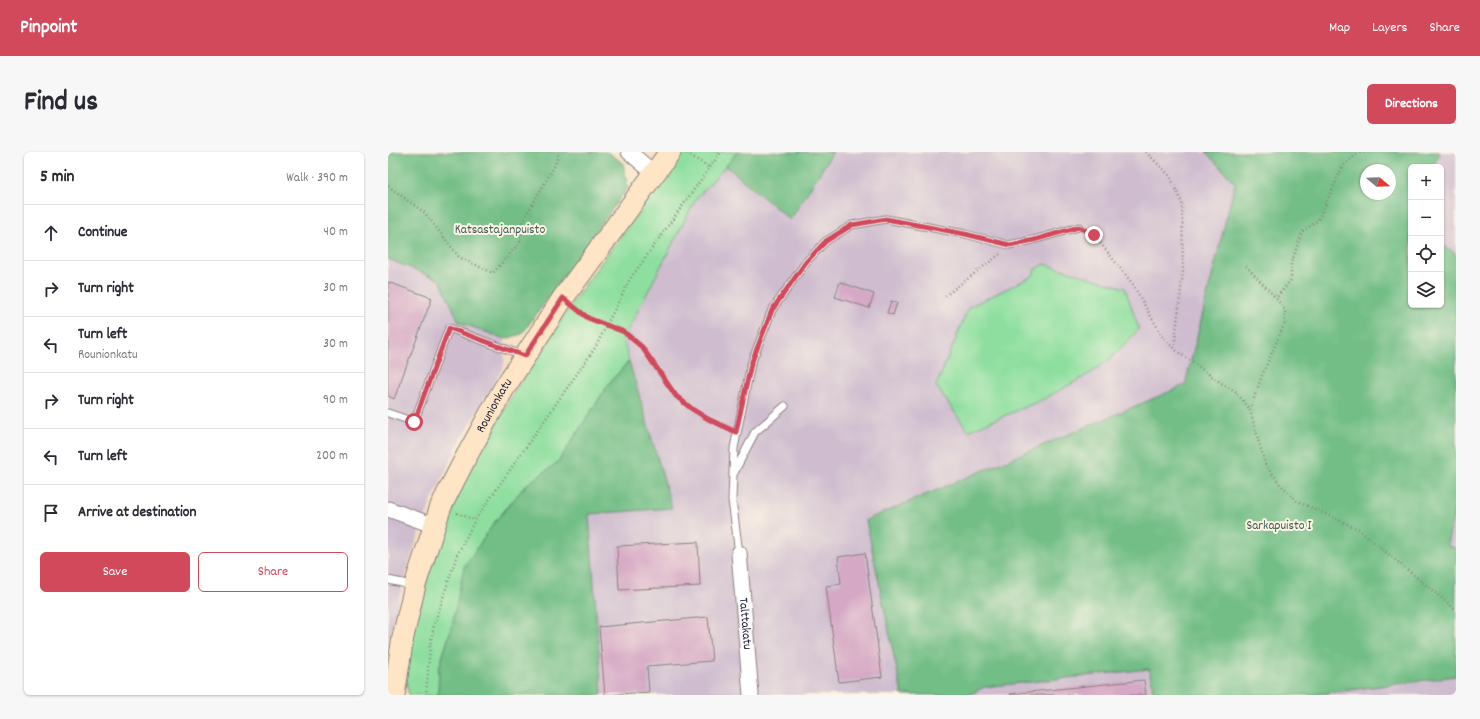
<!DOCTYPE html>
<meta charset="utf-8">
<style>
body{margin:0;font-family:Dekko,sans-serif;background:#f7f7f7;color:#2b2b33}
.controls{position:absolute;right:12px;top:12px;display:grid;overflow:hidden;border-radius:6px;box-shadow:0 1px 3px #0004}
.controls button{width:36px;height:36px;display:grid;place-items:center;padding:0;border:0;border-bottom:1px solid #e1e1e2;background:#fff;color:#2b2b33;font:20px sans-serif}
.compass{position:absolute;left:972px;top:12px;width:36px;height:36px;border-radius:50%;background:#fff;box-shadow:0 1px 3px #0004;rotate:109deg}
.stop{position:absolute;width:12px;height:12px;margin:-9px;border:3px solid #d1495b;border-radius:50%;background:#fff}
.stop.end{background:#d1495b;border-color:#fff;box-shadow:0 1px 4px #0008}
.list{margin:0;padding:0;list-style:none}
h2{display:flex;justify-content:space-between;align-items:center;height:52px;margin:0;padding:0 16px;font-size:17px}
h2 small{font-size:13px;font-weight:400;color:#7c7c81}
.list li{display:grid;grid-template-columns:26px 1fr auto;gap:12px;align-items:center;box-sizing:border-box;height:56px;padding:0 16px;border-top:1px solid #e1e1e2}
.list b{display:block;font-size:15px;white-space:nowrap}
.list p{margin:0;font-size:13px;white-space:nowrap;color:#7c7c81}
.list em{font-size:13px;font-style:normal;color:#7c7c81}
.actions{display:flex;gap:8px;padding:12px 16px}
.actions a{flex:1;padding:9px 0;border:1px solid #d1495b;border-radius:6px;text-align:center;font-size:14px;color:#d1495b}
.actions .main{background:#d1495b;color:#fff}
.icon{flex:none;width:22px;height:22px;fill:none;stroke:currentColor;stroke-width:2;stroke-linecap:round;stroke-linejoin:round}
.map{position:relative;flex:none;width:1068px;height:543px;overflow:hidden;border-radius:6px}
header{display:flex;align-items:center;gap:24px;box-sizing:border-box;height:56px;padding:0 20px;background:#d1495b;color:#fff}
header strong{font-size:19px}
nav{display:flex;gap:22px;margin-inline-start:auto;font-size:14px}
.intro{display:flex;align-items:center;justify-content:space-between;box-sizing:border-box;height:96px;padding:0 24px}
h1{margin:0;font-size:28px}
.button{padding:10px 18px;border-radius:6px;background:#d1495b;color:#fff;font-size:14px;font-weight:700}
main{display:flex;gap:24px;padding:0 24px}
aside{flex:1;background:#fff;border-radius:6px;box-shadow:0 1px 3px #0004}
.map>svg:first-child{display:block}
.industrial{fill:#cfbdcf}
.green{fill:#8edf9f;stroke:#58806d}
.forest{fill:#72be86;stroke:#4a7060;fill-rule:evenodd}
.building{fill:#d5a8c5}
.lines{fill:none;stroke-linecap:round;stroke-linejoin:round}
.lane-casing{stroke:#8b807e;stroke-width:9}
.street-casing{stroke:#8b807e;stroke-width:17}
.secondary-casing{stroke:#8b807e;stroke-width:23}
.path{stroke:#8b807e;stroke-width:2.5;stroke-dasharray:1 3;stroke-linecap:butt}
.lane{stroke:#fff;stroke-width:7}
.street{stroke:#fff;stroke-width:15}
.secondary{stroke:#fde5c5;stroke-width:21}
.route{stroke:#d1495b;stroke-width:5}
.labels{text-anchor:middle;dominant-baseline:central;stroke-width:4;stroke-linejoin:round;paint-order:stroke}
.park-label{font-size:13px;fill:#425b59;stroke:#fcf5e5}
.street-label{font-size:13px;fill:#22223b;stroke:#fcf5e5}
</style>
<header>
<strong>Pinpoint</strong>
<nav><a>Map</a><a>Layers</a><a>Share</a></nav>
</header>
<div class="intro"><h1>Find us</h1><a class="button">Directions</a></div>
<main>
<aside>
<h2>5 min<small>Walk · 390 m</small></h2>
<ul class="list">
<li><svg class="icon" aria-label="ahead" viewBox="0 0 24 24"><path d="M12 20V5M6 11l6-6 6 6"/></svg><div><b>Continue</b></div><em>40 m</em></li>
<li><svg class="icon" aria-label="right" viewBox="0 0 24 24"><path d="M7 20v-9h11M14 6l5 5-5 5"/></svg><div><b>Turn right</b></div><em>30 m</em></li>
<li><svg class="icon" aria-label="left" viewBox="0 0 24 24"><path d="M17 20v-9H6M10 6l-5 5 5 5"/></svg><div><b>Turn left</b><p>Rounionkatu</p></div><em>30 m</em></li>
<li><svg class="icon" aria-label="right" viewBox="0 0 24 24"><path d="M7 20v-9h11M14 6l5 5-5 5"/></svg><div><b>Turn right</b></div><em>90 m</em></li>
<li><svg class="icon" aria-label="left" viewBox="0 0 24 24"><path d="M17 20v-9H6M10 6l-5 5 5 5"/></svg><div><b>Turn left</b></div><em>200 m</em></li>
<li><svg class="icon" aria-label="arrive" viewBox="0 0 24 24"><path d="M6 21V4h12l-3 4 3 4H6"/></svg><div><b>Arrive at destination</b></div></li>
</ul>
<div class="actions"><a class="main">Save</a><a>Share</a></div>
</aside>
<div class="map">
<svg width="1068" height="543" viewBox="0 0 1068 543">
<rect width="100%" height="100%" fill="#fcf5e5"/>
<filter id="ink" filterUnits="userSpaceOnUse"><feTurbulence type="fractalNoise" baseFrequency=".025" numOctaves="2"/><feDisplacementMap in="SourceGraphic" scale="8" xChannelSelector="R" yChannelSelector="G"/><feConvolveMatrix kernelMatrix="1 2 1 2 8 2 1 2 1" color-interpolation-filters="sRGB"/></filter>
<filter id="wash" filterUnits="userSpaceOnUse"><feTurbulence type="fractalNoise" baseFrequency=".012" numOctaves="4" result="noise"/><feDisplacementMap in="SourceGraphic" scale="16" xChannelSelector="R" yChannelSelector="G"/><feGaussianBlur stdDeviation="0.9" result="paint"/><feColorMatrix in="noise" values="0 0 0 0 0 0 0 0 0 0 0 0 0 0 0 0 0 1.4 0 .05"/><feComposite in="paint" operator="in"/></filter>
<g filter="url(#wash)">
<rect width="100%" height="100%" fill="#f4dfc2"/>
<path class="industrial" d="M445 0H818L847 31 797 233 478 368 514 543H214L201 362 284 356 235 187 308 47 338 14 401 68Z
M1052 0H1068V102L1053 92V15H1045Z
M0 107 52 128 71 170 117 187 116 214 68 296 43 350 25 399 11 446 0 497Z
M1068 351V397L1059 394Z
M762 517 766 543H581L596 535Z
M1068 524V543H924Z"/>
<path class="green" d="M294 0H349L338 14 308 47 235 187 241 209 222 230 170 311 138 333 106 371 64 474 51 516 50 543H21L18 529 27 473 41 420 67 348 93 295 128 237 191 141Z
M657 112 737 136 751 177 723 206 703 221 656 247 580 279 548 234 581 155 645 124 647 117Z"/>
<path class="forest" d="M0 0H219L235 11 240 35 134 182 117 187 71 170 52 128 0 107Z
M349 0H445L402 68 338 14Z
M818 0H1052L1045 15H1023V65L1021 71 1023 72V153H1053V92L1068 102V351L1059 393 1068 397V524L924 543H766L761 517 596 535 581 543H514L478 368 797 233 847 31ZM978 18H1002V42H978Z
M241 209 284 356 201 362 214 543H50L51 516 64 474 76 415 106 371 138 333 170 310 222 230Z"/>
<g id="blocks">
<path class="building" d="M0 130 44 146 6 247 0 244Z
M452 130 486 142 481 156 447 145Z
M503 149 509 151 505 163 499 161Z
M310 390 312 434 231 438 229 394Z
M477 401 494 525 451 530 438 434 453 432 450 405Z
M320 465 324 509 259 514 261 540 217 543 211 475Z
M756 528 758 543H622V542Z"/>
</g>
</g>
<g filter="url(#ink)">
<use href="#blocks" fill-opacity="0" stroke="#8b807e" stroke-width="1"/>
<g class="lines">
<g class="lane-casing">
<path id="lane" d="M0 261 26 270 61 176 134 203
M346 321 367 280 397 254
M351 401 344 348 346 296 363 212 384 158 418 110 438 89 464 73 498 67 577 82 621 93 645 88 691 75
M0 428 24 433"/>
</g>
<g class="street-casing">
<g id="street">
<path d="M241 0 267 22"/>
<path d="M0 357 47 374"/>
<path id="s1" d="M351 401 363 543"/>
</g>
</g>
<g class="secondary-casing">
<g id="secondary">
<path id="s2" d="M6 543 15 485 27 433 53 354 77 307 115 238 175 146 282 0"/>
</g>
</g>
<path class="path" d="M758 0 782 24 794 51 795 120 786 196
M299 1 322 16
M0 34 37 61 71 105 105 121 132 90 134 70 167 13 171 0
M701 80 706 83 744 131 774 184 786 197 833 231 848 240 862 258 877 312 892 332 909 349 970 377 1068 458
M858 114 888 146
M557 144 612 102
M189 158 200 166 236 179 254 195 287 244 304 257 320 267 340 276
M862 258 874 223 897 171V158L888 146 903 128V112L914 80 930 68 955 14 970 1 978 0
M69 361 87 368
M38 543 42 493 46 473 69 403 87 368 207 196 242 127 333 0"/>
<use href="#lane" class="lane"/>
<use href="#street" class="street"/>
<use href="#secondary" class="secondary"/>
</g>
</g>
<g class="lines" filter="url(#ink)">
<path class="route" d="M26 270 61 176 137 204 175 146 200 166 236 180 254 195 288 244 304 257 320 267 348 280 363 212 384 158 418 110 438 89 464 73 498 67 577 82 622 93 646 88 691 75 706 83"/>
</g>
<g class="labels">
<g class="park-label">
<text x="112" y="78">Katsastajanpuisto</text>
<text x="891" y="374">Sarkapuisto I</text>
</g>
<g class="street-label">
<text stroke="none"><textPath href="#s2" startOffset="309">Rounionkatu</textPath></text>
<text stroke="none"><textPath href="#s1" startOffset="71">Talttakatu</textPath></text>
</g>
</g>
</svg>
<div class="controls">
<button>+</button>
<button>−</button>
<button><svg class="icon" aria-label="locate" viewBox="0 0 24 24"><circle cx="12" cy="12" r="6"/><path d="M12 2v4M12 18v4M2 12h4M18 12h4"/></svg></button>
<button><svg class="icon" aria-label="layers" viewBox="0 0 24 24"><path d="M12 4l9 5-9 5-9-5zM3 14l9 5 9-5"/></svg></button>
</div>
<svg class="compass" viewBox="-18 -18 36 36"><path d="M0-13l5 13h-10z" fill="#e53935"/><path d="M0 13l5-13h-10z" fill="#7c7c81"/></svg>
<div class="stop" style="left:26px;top:270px"></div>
<div class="stop end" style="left:706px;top:83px"></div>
</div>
</main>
